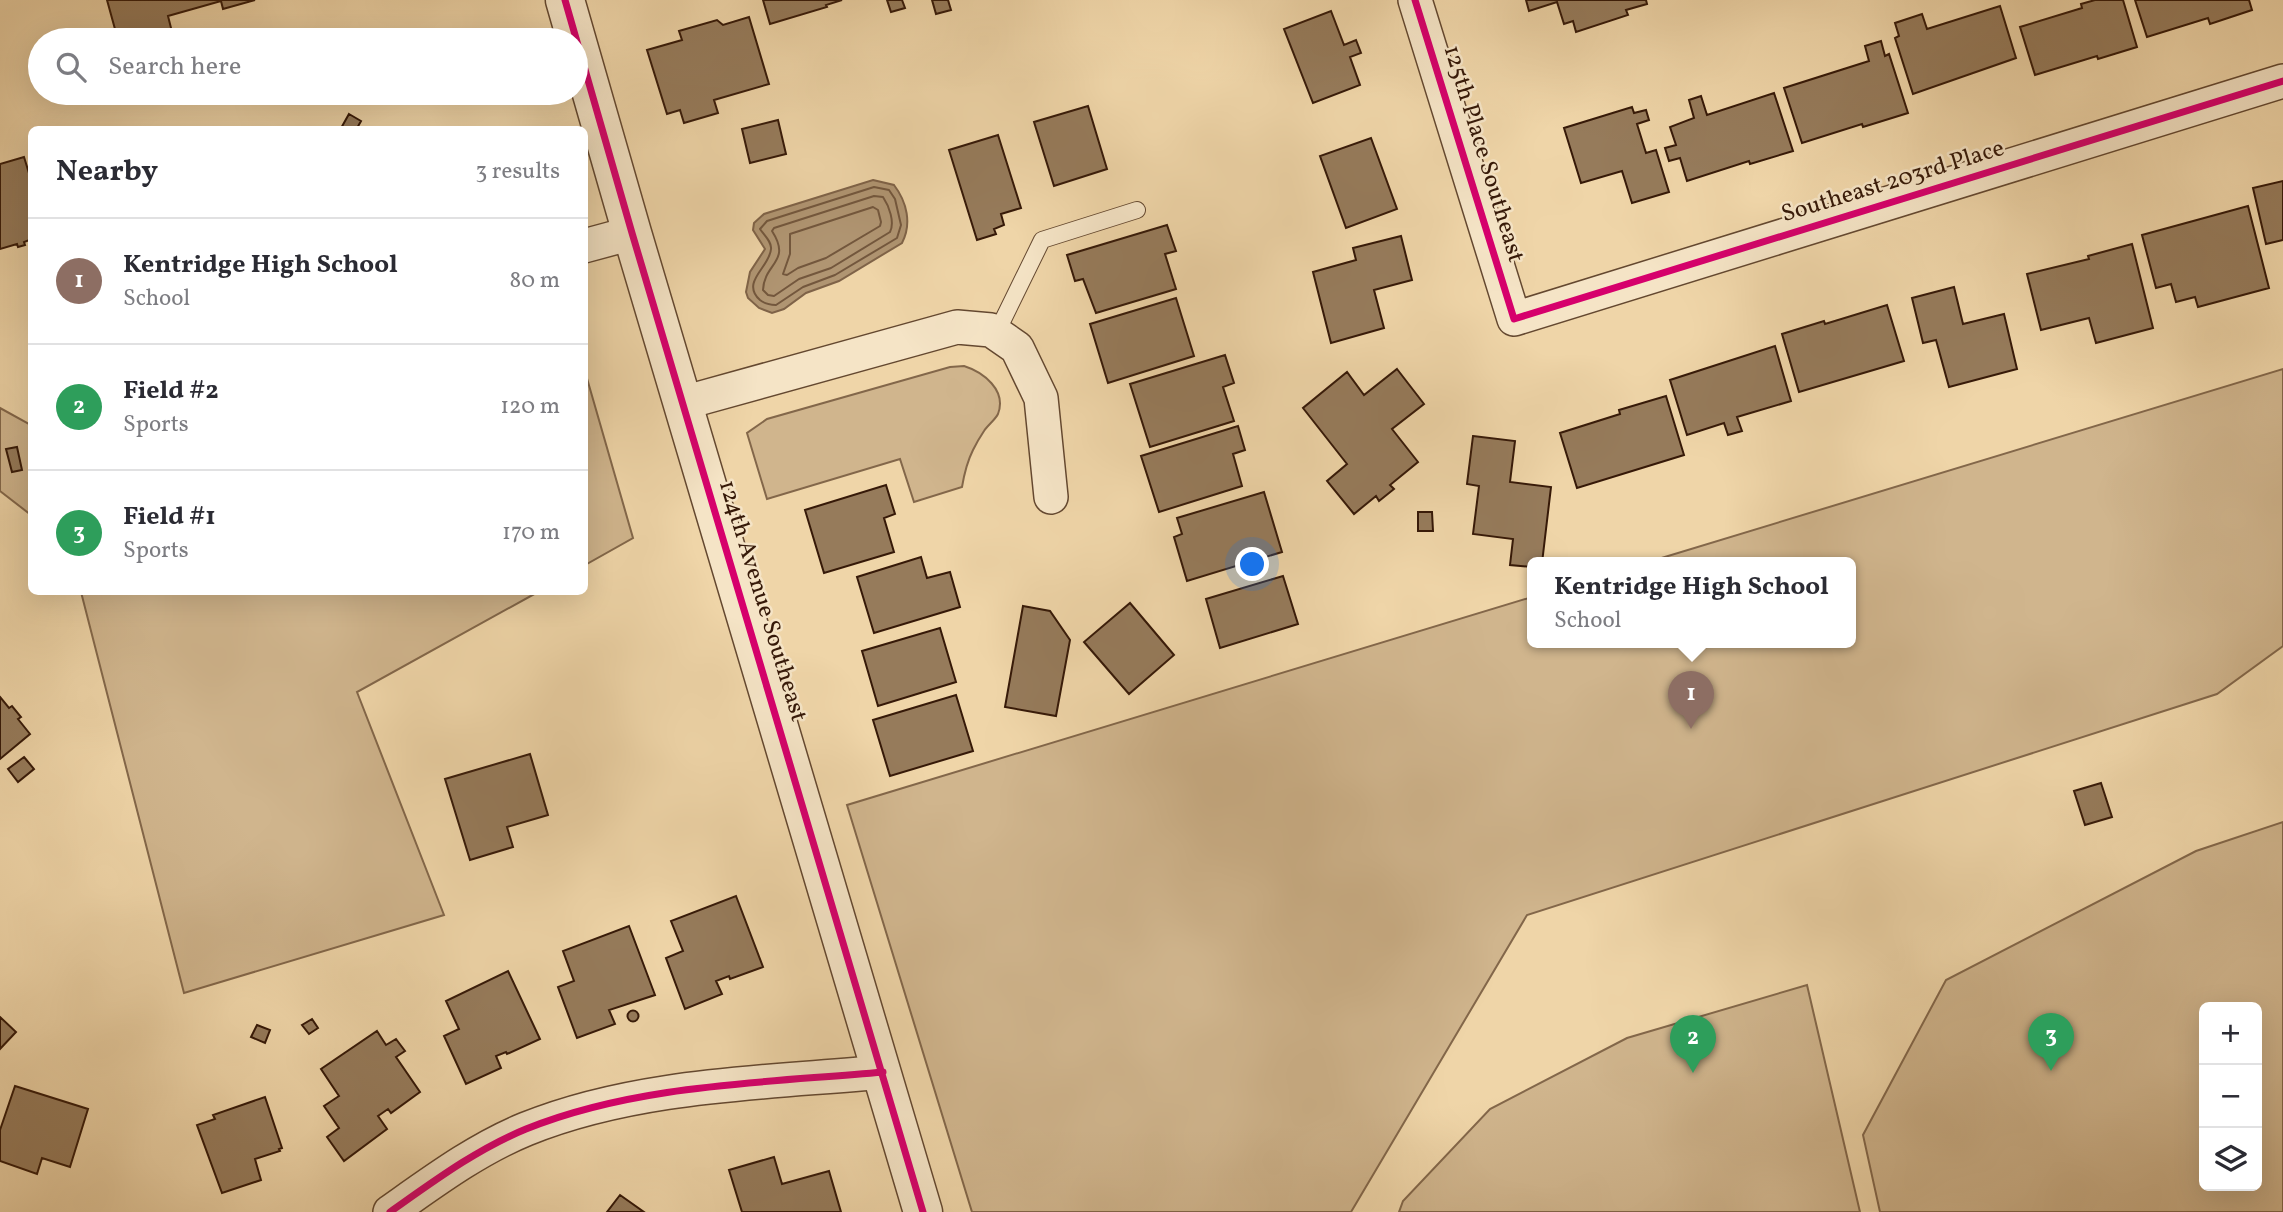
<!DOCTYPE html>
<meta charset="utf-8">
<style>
body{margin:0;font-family:Vollkorn,serif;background:#f7f7f7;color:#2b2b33}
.controls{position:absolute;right:21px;bottom:21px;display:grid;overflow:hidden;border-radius:10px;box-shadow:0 7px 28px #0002}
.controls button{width:63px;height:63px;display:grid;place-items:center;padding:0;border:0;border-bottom:2px solid #e1e1e2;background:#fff;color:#2b2b33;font:35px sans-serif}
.you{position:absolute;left:1253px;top:565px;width:24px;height:24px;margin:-18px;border:5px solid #fff;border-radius:50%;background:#1a73e8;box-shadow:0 0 0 10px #1a73e833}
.badge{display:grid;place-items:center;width:46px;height:46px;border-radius:50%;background:#b45309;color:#fff;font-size:23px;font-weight:700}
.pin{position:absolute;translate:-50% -58px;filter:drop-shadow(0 2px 4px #0008)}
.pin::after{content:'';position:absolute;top:37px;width:24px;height:21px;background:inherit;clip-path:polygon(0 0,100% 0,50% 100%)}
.popup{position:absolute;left:1527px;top:557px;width:329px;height:91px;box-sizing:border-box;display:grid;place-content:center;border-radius:10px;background:#fff;filter:drop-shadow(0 2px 5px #0005);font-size:23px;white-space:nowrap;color:#7c7c81}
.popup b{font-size:26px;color:#2b2b33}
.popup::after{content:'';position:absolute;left:50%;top:100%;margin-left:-14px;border:14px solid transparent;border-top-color:#fff}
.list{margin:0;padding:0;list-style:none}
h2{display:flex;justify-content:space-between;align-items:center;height:91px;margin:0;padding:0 28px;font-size:30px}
h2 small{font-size:23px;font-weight:400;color:#7c7c81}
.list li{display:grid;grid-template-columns:46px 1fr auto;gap:21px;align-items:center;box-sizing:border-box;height:126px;padding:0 28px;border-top:2px solid #e1e1e2}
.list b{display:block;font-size:26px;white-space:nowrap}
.list p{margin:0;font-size:23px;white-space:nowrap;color:#7c7c81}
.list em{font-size:23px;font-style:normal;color:#7c7c81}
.icon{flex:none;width:38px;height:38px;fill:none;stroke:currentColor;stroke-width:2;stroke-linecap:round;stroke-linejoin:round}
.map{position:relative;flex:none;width:2283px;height:1212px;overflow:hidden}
.search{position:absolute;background:#fff;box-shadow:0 7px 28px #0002;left:28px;top:28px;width:560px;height:77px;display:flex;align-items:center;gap:18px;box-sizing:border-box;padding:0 24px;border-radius:38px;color:#7c7c81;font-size:26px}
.panel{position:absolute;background:#fff;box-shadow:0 7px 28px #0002;left:28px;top:126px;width:560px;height:469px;border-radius:10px}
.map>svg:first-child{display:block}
.green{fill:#d0b58d;stroke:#83674a;stroke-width:2;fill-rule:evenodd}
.water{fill:#b09572;stroke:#7f6348;stroke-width:2}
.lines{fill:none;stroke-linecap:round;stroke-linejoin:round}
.shore{stroke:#73573d;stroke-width:2}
.building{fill:#967b5b;stroke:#361908;stroke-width:2}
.service-casing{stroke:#644830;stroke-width:18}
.minor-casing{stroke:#644830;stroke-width:36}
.tertiary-casing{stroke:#644830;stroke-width:41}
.service{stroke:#f5e4c6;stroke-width:16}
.minor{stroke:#f5e4c6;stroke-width:33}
.tertiary{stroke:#f5e4c6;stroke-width:38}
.cycleway-casing{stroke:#f5e4c6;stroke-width:11}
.cycleway{stroke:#d6006c;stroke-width:7}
.labels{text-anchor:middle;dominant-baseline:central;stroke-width:5;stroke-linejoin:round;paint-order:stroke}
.street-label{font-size:24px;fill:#361908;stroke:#f5e4c6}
</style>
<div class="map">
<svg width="2283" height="1212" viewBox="0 0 2283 1212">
<rect width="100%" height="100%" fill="#efd5a8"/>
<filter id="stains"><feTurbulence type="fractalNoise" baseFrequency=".00286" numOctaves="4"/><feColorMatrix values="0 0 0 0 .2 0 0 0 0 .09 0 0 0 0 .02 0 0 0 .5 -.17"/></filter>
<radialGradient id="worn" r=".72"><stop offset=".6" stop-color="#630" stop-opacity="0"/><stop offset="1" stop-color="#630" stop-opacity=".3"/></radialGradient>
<path class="green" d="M964 366C983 372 1007 390 998 414 995 420 987 426 984 431 980 437 976 444 973 450 967 462 964 475 962 487L914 502 900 459 767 499 747 433 767 419 950 367Z
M584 368 633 538 585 565H584Z
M2283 369V646L2217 694 1527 915 1351 1212H972L847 805 1532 597V643H1850V563H1645Z
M0 408 31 425V515L0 491Z
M81 592H538L357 692 444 915 184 993Z
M2283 822V1212H1880L1863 1135 1946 980 2196 851ZM2257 1007V1186H2204V1007Z
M1807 985 1860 1212H1399L1403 1201 1490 1109 1627 1038Z"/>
<path class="water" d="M873 180 894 185C907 202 912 224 902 243L839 281 806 293 784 309 772 313 759 308 748 298 746 292 750 272 765 249 753 230 754 223 764 214Z"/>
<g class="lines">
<path class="shore" d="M874 187 889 190 895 199 901 225 897 238 835 275 803 287 776 305C769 305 765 304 760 300 740 282 770 267 771 249 772 242 764 235 760 229L767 221Z
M874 196 883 197C889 206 895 222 890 232L831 268 799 279 774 296 768 295 763 290C764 263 792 262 772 231L774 228Z
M873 207 878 210 881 222 880 226 826 258 798 268 787 275 783 274 790 254V234Z"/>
</g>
<path class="building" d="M107 0H255L223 9 221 1 168 16 174 40H118Z
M763 0H842L826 5 827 7 770 24Z
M887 0H902L905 8 891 12Z
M932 0H948L951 10 936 14Z
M1526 0H1646L1647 4 1626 10 1628 15 1576 32 1573 21 1564 24 1557 2 1529 11Z
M2095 0H2123L2137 47 2098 59 2097 56 2035 75 2020 27 2082 8 2081 4Z
M2135 0H2249L2252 10 2210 24 2208 18 2147 37Z
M2000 6 2016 58 1913 94 1895 38 1899 36 1895 23 1922 14 1927 29Z
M1331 11 1344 45 1356 40 1361 53 1350 57 1360 85 1313 103 1284 29Z
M749 17 769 84 714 100 718 113 684 123 680 110 667 114 647 50 682 40 679 31 717 20 723 25Z
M1881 41 1885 56 1889 54 1908 113 1863 127 1862 124 1802 143 1784 88 1869 61 1865 46Z
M1774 93 1793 151 1750 164 1749 161 1687 181 1680 158 1669 161 1665 148 1676 145 1670 127 1694 118 1689 100 1701 96 1707 115Z
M1088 106 1107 169 1054 186 1034 122Z
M1632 107 1634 113 1646 110 1649 120 1637 124 1646 153 1656 150 1669 192 1632 203 1622 171 1581 183 1564 128Z
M349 114 361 121 356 130H340Z
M778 120 786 154 750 163 742 129Z
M998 135 1021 208 1001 214 1004 225 994 229 996 234 977 240 949 150Z
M1371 138 1397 209 1346 228 1320 156Z
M24 157 32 183V239L24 242 25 245 18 247 17 244 0 249V164Z
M2283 181V240L2266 244 2253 188Z
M2248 206 2269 288 2198 307 2195 297 2176 302 2171 284 2156 288 2142 235Z
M1167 225 1176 251 1165 254 1176 289 1096 313 1083 279 1075 281 1067 255Z
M1401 236 1412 280 1374 290 1384 328 1331 343 1313 272 1356 260 1353 248Z
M2132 244 2153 328 2096 343 2089 318 2041 330 2027 274 2089 259 2088 256Z
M1954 287 1963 324 2004 314 2017 369 1949 387 1936 340 1923 343 1912 298Z
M1176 298 1194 356 1108 383 1090 324Z
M1887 305 1904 361 1799 392 1782 334 1824 321 1825 324Z
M1775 346 1791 401 1737 417 1742 431 1728 435 1724 423 1687 435 1670 380Z
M1225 355 1234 383 1223 387 1234 421 1150 447 1130 384Z
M1397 369 1424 404 1392 429 1418 462 1390 485 1394 489 1379 501 1376 496 1354 514 1327 481 1347 464 1303 408 1347 372 1364 395Z
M1666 396 1684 455 1577 488 1560 433 1620 414 1619 410Z
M1238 426 1245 450 1233 454 1242 486 1159 512 1141 456Z
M1473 436 1515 441 1510 482 1551 487 1542 563H1532V567L1510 565 1513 539 1473 534 1479 486 1467 484Z
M17 447 22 470 12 472 6 449Z
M886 485 895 514 884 518 894 552 824 573 805 510Z
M1264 492 1282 552 1187 581 1174 537 1182 534 1177 518Z
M1418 512H1432L1433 531H1418Z
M921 557 927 578 950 572 960 607 874 633 857 577Z
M1283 576 1298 624 1220 648 1206 599Z
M1130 603 1174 655 1129 694 1084 642Z
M1023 606 1050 611 1070 640 1056 716 1005 707Z
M940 628 956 682 878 706 862 651Z
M956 695 973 751 890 776 873 720Z
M0 697 9 708 12 706 21 717 18 719 30 734 0 759Z
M530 754 548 815 507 827 513 847 470 860 445 779Z
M24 757 34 769 18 782 8 769Z
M2101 783 2112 817 2085 825 2074 791Z
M736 896 763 967 730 979 729 976 716 981 722 994 685 1009 666 958 683 951 671 921Z
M629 926 655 995 609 1010 615 1024 577 1038 558 987 574 981 563 951Z
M508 971 540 1039 507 1054 506 1052 496 1056 501 1068 466 1084 444 1036 459 1029 446 1001Z
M627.5 1016a5.5 5.5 0 1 1 11 0a5.5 5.5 0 1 1-11 0Z
M0 1017 16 1032 0 1049Z
M312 1019 318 1028 309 1034 302 1025Z
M257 1025 270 1030 265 1043 251 1037Z
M377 1031 386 1045 396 1039 405 1051 396 1057 420 1092 391 1113 388 1109 378 1116 387 1129 344 1161 327 1137 339 1128 324 1106 339 1096 321 1069Z
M15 1086 88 1109 70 1167 42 1158 37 1174 0 1161V1130Z
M265 1097 282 1148 279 1149 280 1151 255 1159 261 1180 222 1193 197 1125 215 1119 213 1115Z
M774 1157 782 1184 829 1171 841 1212H742L729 1170Z
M620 1195 644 1212H607Z"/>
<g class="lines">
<g class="service-casing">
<path id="service" d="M996 334 1042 240 1137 210"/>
</g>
<g class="minor-casing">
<path id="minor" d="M1415 0 1514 319 2283 81
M584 246 632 233
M683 403 957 327 991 330 1017 348 1041 398 1051 497
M390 1212C434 1181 477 1149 526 1129 637 1084 765 1083 883 1072"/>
</g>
<g class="tertiary-casing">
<path id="tertiary" d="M565 0 632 233 923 1212"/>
</g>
<use href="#service" class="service"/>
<use href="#minor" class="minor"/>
<use href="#tertiary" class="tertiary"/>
<g class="cycleway-casing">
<path id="cycleway" d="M565 0 632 233 923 1212
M1415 0 1514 319 2283 81
M390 1212C434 1181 477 1149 526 1129 637 1084 765 1083 883 1072"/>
</g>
<use href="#cycleway" class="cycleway"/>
</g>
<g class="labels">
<g class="street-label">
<text transform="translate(1483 154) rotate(73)">125th Place Southeast</text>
<text transform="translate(1893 182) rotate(-17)">Southeast 203rd Place</text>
<text transform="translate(762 601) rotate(73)">124th Avenue Southeast</text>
</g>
</g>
<rect width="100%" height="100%" filter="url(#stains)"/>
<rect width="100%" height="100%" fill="url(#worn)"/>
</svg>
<div class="controls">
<button>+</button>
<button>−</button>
<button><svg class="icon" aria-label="layers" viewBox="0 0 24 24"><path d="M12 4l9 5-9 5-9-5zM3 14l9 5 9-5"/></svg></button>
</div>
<div class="you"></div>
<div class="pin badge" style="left:1691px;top:729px;background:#8d6e63">1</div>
<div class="popup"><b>Kentridge High School</b>School</div>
<div class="pin badge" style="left:1693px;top:1073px;background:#2e9e5b">2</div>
<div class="pin badge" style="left:2051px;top:1071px;background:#2e9e5b">3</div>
<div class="search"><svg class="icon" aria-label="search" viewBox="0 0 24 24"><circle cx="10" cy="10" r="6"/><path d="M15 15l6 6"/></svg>Search here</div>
<section class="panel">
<h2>Nearby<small>3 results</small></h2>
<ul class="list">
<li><span class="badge" style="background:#8d6e63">1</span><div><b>Kentridge High School</b><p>School</p></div><em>80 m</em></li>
<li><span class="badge" style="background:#2e9e5b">2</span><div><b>Field #2</b><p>Sports</p></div><em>120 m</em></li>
<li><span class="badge" style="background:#2e9e5b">3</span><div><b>Field #1</b><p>Sports</p></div><em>170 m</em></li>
</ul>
</section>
</div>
